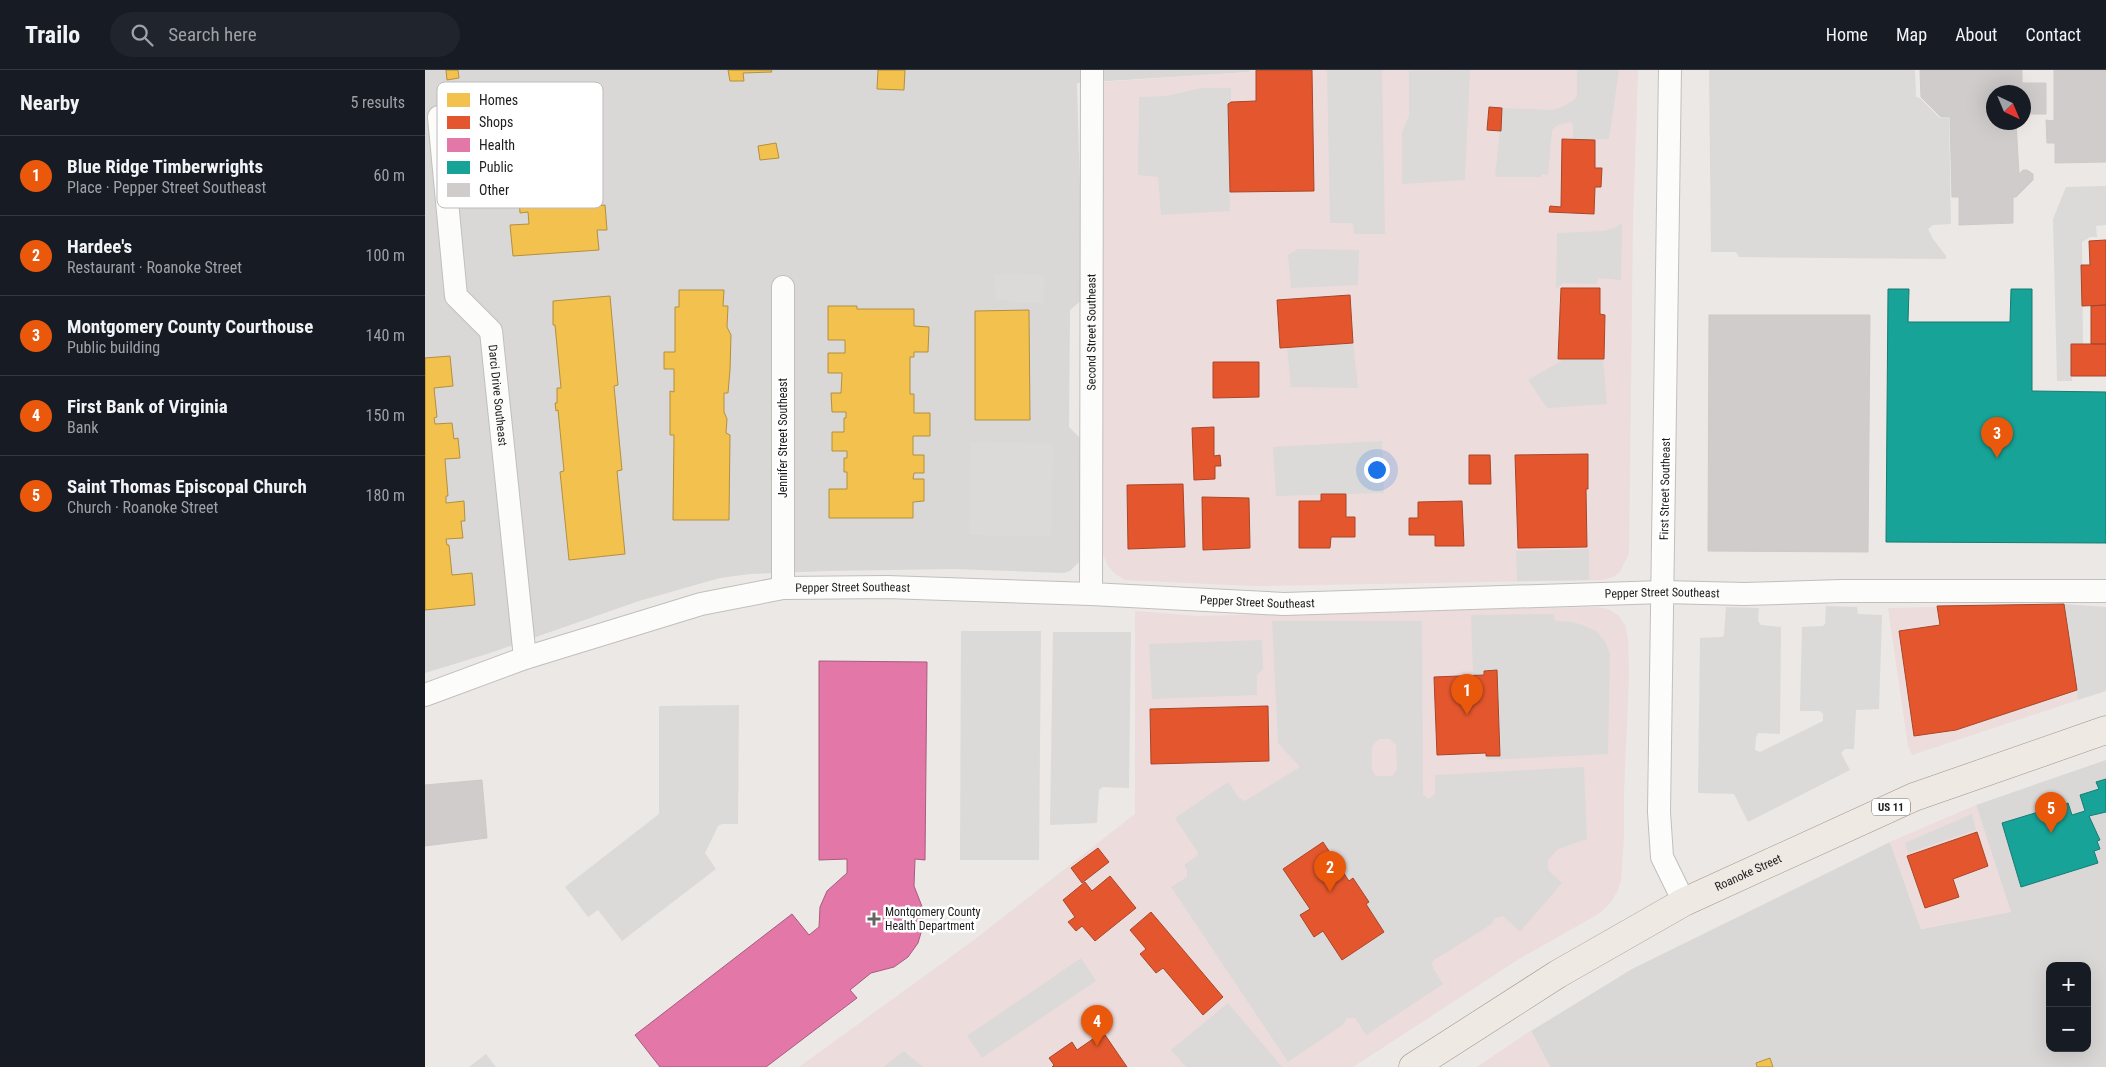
<!DOCTYPE html>
<meta charset="utf-8">
<style>
body{margin:0;font-family:"Roboto Condensed",sans-serif;background:#20242c;color:#f1f3f6}
.controls{position:absolute;right:15px;bottom:15px;display:grid;overflow:hidden;border-radius:10px;box-shadow:0 5px 20px #0002}
.controls button{width:45px;height:45px;display:grid;place-items:center;padding:0;border:0;border-bottom:1px solid #363941;background:#171b24;color:#f1f3f6;font:25px sans-serif}
.compass{position:absolute;left:1561px;top:15px;width:45px;height:45px;border-radius:50%;background:#171b24;box-shadow:0 5px 20px #0002;rotate:136deg}
.you{position:absolute;left:951px;top:399px;width:18px;height:18px;margin:-12px;border:4px solid #fff;border-radius:50%;background:#1a73e8;box-shadow:0 0 0 8px #1a73e833}
.badge{display:grid;place-items:center;width:32px;height:32px;border-radius:50%;background:#ea580c;color:#fff;font-size:16px;font-weight:700}
.pin{position:absolute;translate:-50% -41px;filter:drop-shadow(0 1px 2px #0008)}
.pin::after{content:'';position:absolute;top:26px;width:18px;height:15px;background:inherit;clip-path:polygon(0 0,100% 0,50% 100%)}
.list{margin:0;padding:0;list-style:none}
h2{display:flex;justify-content:space-between;align-items:center;height:65px;margin:0;padding:0 20px;font-size:21px}
h2 small{font-size:16px;font-weight:400;color:#9ea1a6}
.list li{display:grid;grid-template-columns:32px 1fr auto;gap:15px;align-items:center;box-sizing:border-box;height:80px;padding:0 20px;border-top:1px solid #363941}
.list b{display:block;font-size:19px;white-space:nowrap}
.list p{margin:0;font-size:16px;white-space:nowrap;color:#9ea1a6}
.list em{font-size:16px;font-style:normal;color:#9ea1a6}
.icon{flex:none;width:28px;height:28px;fill:none;stroke:currentColor;stroke-width:2;stroke-linecap:round;stroke-linejoin:round}
.map{position:relative;flex:none;width:1681px;height:997px;overflow:hidden}
header{display:flex;align-items:center;gap:30px;box-sizing:border-box;height:70px;padding:0 25px;background:#171b24;border-bottom:1px solid #363941}
header strong{font-size:24px}
nav{display:flex;gap:28px;margin-inline-start:auto;font-size:18px}
.search{width:350px;height:45px;background:#20242c;display:flex;align-items:center;gap:12px;box-sizing:border-box;padding:0 18px;border-radius:28px;color:#9ea1a6;font-size:19px}
main{display:flex}
aside{flex:1;background:#171b24}
.map>svg:first-child{display:block}
.residential{fill:#dad8d7;fill-rule:evenodd}
.commercial{fill:#eddcdc}
.parking{fill:#dbdad9;fill-rule:evenodd}
.homes{fill:#f2c14e;stroke:#b2903f}
.shops{fill:#e4572e;stroke:#a84629}
.health{fill:#e377a8;stroke:#a85c7e}
.public{fill:#17a398;stroke:#197b73}
.building{fill:#d0cccb;stroke:#cecac7}
.lines{fill:none;stroke-linecap:round;stroke-linejoin:round}
.minor-casing{stroke:#c1bfbe;stroke-width:24}
.primary-casing{stroke:#a09384;stroke-width:29}
.minor{stroke:#fcfcfb;stroke-width:22}
.primary{stroke:#efe9e4;stroke-width:28}
.poi-dot{fill:#656463;stroke:#fff;stroke-width:2}
.labels{text-anchor:middle;dominant-baseline:central;stroke-width:5;stroke-linejoin:round;paint-order:stroke}
.shield{fill:#fff;stroke:#616161;stroke-width:1}
.shield-label{font-size:11px;font-weight:bold;fill:#1d1d1d}
.street-label{font-size:12px;fill:#1d1d1d;stroke:#fff}
.poi-label{font-size:12px;fill:#1d1d1d;stroke:#fff;text-anchor:start}
.key{fill:#fff;stroke:#bbb;stroke-width:1}
.key-label{font-size:14px;fill:#1d1d1d}
</style>
<header>
<strong>Trailo</strong>
<div class="search"><svg class="icon" aria-label="search" viewBox="0 0 24 24"><circle cx="10" cy="10" r="6"/><path d="M15 15l6 6"/></svg>Search here</div>
<nav><a>Home</a><a>Map</a><a>About</a><a>Contact</a></nav>
</header>
<main>
<aside>
<h2>Nearby<small>5 results</small></h2>
<ul class="list">
<li><span class="badge">1</span><div><b>Blue Ridge Timberwrights</b><p>Place · Pepper Street Southeast</p></div><em>60 m</em></li>
<li><span class="badge">2</span><div><b>Hardee's</b><p>Restaurant · Roanoke Street</p></div><em>100 m</em></li>
<li><span class="badge">3</span><div><b>Montgomery County Courthouse</b><p>Public building</p></div><em>140 m</em></li>
<li><span class="badge">4</span><div><b>First Bank of Virginia</b><p>Bank</p></div><em>150 m</em></li>
<li><span class="badge">5</span><div><b>Saint Thomas Episcopal Church</b><p>Church · Roanoke Street</p></div><em>180 m</em></li>
</ul>
</aside>
<div class="map">
<svg width="1681" height="997" viewBox="0 0 1681 997">
<rect width="100%" height="100%" fill="#ebe8e5"/>
<path class="residential" d="M0 0H825V2L652 13 658 229 645 240 644 357 655 368V491L645 501 639 503 528 499 402 501 325 504 295 508 214 531 62 584 0 603Z
M1681 690V997H1125L1106 961 1207 899 1465 772 1496 859 1585 842 1551 735ZM1625 896H1662V978H1625Z"/>
<path class="commercial" d="M825 0H1213L1208 150 1204 483 1195 502 1188 507 1177 510 829 516 700 510 689 503 683 496 678 485 677 443V101L679 12 824 2Z
M1639 534 1653 630 1487 685 1483 676 1463 538Z
M1171 537 1183 539 1194 546 1200 555 1203 569 1204 605 1199 722V767L1196 810 1192 822 1186 832 1175 843 1094 889 928 997H374L549 870 710 744V541L774 546Z
M1551 735 1586 842 1496 859 1465 772Z
M1106 961 1125 997H1052L1105 961Z"/>
<path class="parking" d="M902 0H957L960 164H929L928 153H905Z
M1045 0 1040 110 977 114V62L984 46V1Z
M1152 0H1194L1184 69 1148 70V55L1146 52 1133 55 1127 60 1123 105 1117 104 1116 107H1070L1077 38 1128 40 1139 36 1149 30 1152 26Z
M1284 0H1490L1491 27 1495 28 1515 48H1524L1526 154 1508 155 1503 159 1508 169 1521 186V189L1314 187 1311 182H1286Z
M776 18H806V32L803 35 805 141 736 145 733 107 713 105 714 27 742 26Z
M1681 116V155L1671 156 1672 167H1665L1657 172 1658 274 1646 275 1647 311H1632L1628 149 1641 117Z
M1197 153 1196 210 1173 208 1172 214 1138 213 1131 219 1132 163 1178 161 1189 158Z
M873 179 934 180 933 215 866 218 863 185Z
M570 204 620 205 618 233H586L582 230H571Z
M928 273 933 318 866 317 862 278Z
M1136 289H1178L1182 334 1122 338 1103 310 1136 291Z
M957 371 959 423 851 426 848 377Z
M546 372 628 374 626 466 544 465Z
M1164 479V510L1092 511 1091 481Z
M1639 534 1681 537V621L1653 630Z
M1401 536 1432 537 1433 544 1457 545 1454 639 1431 640 1429 679H1420L1416 683 1425 700 1323 752 1309 724 1273 723 1275 568 1297 567 1299 565 1301 537 1334 538 1333 551 1336 555 1356 557 1355 664 1333 663 1331 667 1330 680 1335 682 1398 651V644L1395 641H1375L1377 557 1398 556 1400 554Z
M1129 544V548L1131 551 1148 552 1157 555 1171 561 1180 571 1185 584 1183 684 1062 690V686L1075 685 1072 600 1060 601 1059 605H1048L1046 545Z
M847 551H997L998 725 1004 729 1010 724V705L1159 697 1162 769 1133 779 1123 790V800L1137 813 1095 862 1078 846 1070 848 1067 854 1009 890 1007 893 1008 898 1018 914 941 965 930 948H922L919 954 863 992 746 817 762 807V800L759 795 772 786 773 783 750 748 803 712 814 728 820 731 875 697 853 673ZM954 669H965L971 675 972 700 967 706H951L947 700V676Z
M536 561H616L614 790H535Z
M628 562H706L704 718 678 717 674 720 672 753 625 755Z
M837 570 838 599 832 605V625L727 629 724 574Z
M314 635 313 754H297L293 756 280 783 291 799 197 871 173 840 163 847 140 817 234 744V636Z
M1547 744 1551 760 1483 783 1480 773Z
M656 888 671 911 557 988 542 966Z
M803 933 857 997H761L746 980Z
M479 981 498 997H458Z
M61 984 71 997H44Z"/>
<path class="homes" d="M21 0H33L34 8 22 10Z
M303 0H346L347 2 318 3 319 11H305Z
M453 0H480L479 20 452 19Z
M351 73 354 88 335 90 333 76Z
M159 90 160 111 171 110 173 133H170V136L180 135 182 160H172L174 180 88 186 85 155 104 154 103 142 95 143 94 128 75 129 73 97Z
M254 220H299L298 236H303L302 257 306 265 305 300 303 323H299V342L302 349 301 363 305 365 304 450H248L249 365H245V321L249 322V299H239V282H250V237H254Z
M185 226 193 315 189 316 197 400 192 401 200 484 144 490 135 402 139 401 133 340 131 341 130 333H132V318H136L130 255H128V231Z
M403 236H432V239H489V256L504 257 503 282H489V287H485V324H489V343H505V366H488V385H499V403H489L488 409H499V431L488 432V448H404V419H422V402H419V388H422V381H407V362H419V348H421V342H407L406 323H416L417 303H403V283H420V270H403Z
M604 240 605 350H550V241Z
M25 286 28 316 9 318 12 347 9 348 10 354 27 353 29 369 33 368 35 388 20 389 23 426H21V433L39 431 40 451H36L38 468 21 469 22 475H24L27 505 47 503 50 535 0 540V288Z
M1345 988 1348 997H1332L1331 993Z"/>
<path class="shops" d="M831 0H887L889 121 805 122 803 34 806 32 831 31Z
M1064 37 1077 38 1076 61 1062 60Z
M1137 69 1170 70V98H1177L1176 117H1170L1169 144 1124 142 1125 136 1136 137Z
M1681 170V235L1657 236 1656 195H1665L1664 171Z
M1136 218H1175V244L1180 245 1179 289H1133Z
M925 225 928 273 855 278 852 230Z
M1681 235V274H1666V236Z
M1646 274H1681V306H1646Z
M788 292H834V327L788 328Z
M789 357V386L795 385 796 396H790V409L769 410 767 358Z
M1163 384V419H1161L1162 477 1093 478 1090 385Z
M1044 385H1065L1066 414H1044Z
M758 414 760 477 703 479 702 415Z
M896 424H921V447H930V467H906L905 478H874V431H896Z
M777 427 824 428 825 478 778 480Z
M1037 431 1039 476H1010V465H984V448H993V432Z
M1639 534 1652 620 1531 660 1489 666 1474 561 1515 555 1512 536Z
M1072 600 1075 686H1061V683L1012 685 1009 607 1059 605V601Z
M843 636 844 691 726 694 725 639Z
M1552 762 1563 796 1528 809 1534 827 1500 838 1482 786Z
M898 772 924 811 928 808 944 832 941 834 959 862 917 890 898 861 889 867 875 845 885 839 858 799Z
M673 778 684 792 657 813 646 798Z
M685 806 711 838 670 871 657 856 651 861 643 852 650 847 638 830 660 812 667 821Z
M726 842 798 927 778 945 738 898 731 903 715 884 721 879 705 860Z
M678 962 702 997H627L629 995 624 988 647 972 652 980Z"/>
<path class="health" d="M394 591 502 592 500 790 490 789 489 816 498 839V856L493 873 483 887 469 897 446 903 425 920 432 928 341 997H235L210 965 367 844 384 865 394 857 395 837 402 821 422 803V789L394 790Z"/>
<path class="public" d="M1463 219H1484L1483 252H1585L1586 219H1607V321L1681 322V473L1461 472Z
M1681 709V742L1664 746 1675 770 1672 771 1675 779 1669 781 1673 793 1596 817 1577 753 1643 733 1647 745 1660 741 1655 725 1674 719 1671 712Z"/>
<path class="building" d="M1495 0H1597V13H1621V44H1598V22H1568V52H1591L1594 104 1598 100H1602L1608 104V110L1591 127H1588V153L1534 155V127H1527L1525 47H1516L1496 27Z
M1629 0H1681V92L1630 93V73H1622L1621 50 1629 51Z
M1284 245H1445L1443 482 1283 481Z
M57 710 62 768 0 776V715Z"/>
<g class="lines">
<g class="minor-casing">
<g id="minor">
<path d="M1245 0 1234 742 1237 787 1259 832"/>
<path id="s1" d="M14 47 31 226 66 261 100 588"/>
<path d="M358 518V217"/>
<path id="s2" d="M666 524 667 0"/>
<path id="s3" d="M0 625 100 588 276 534 358 518 462 517 666 524 859 534 1238 522 1319 524 1417 521H1681"/>
</g>
</g>
<g class="primary-casing">
<g id="primary">
<path id="s4" d="M988 997 1133 904 1259 832 1489 727 1681 660"/>
</g>
</g>
<use href="#minor" class="minor"/>
<use href="#primary" class="primary"/>
</g>
<path class="poi-dot" d="M446.5 841.5h5v5h5v5h-5v5h-5v-5h-5v-5h5z"/>
<g class="labels">
<rect class="shield" x="1447" y="728.5" width="38" height="17" rx="4"/>
<g class="shield-label">
<text x="1466" y="737">US 11</text>
</g>
<g class="street-label">
<text stroke="none"><textPath href="#s2" startOffset="262">Second Street Southeast</textPath></text>
<text stroke="none"><textPath href="#s1" startOffset="294">Darci Drive Southeast</textPath></text>
<text transform="translate(358 368) rotate(-90)">Jennifer Street Southeast</text>
<text transform="translate(1240 419) rotate(-89)">First Street Southeast</text>
<text stroke="none"><textPath href="#s3" startOffset="444">Pepper Street Southeast</textPath></text>
<text stroke="none"><textPath href="#s3" startOffset="1254">Pepper Street Southeast</textPath></text>
<text stroke="none"><textPath href="#s3" startOffset="849">Pepper Street Southeast</textPath></text>
<text stroke="none"><textPath href="#s4" startOffset="388">Roanoke Street</textPath></text>
</g>
<g class="poi-label">
<text x="460" y="842">Montgomery County<tspan x="460" dy="14">Health Department</tspan></text>
</g>
</g>
<rect x="12" y="12" width="166" height="126" rx="8" class="key"/>
<rect x="22" y="23" width="23" height="14" fill="#f2c14e"/>
<rect x="22" y="46" width="23" height="13" fill="#e4572e"/>
<rect x="22" y="68" width="23" height="14" fill="#e377a8"/>
<rect x="22" y="91" width="23" height="13" fill="#17a398"/>
<rect x="22" y="113" width="23" height="14" fill="#d0cccb"/>
<g class="key-label">
<text x="54" y="35">Homes</text>
<text x="54" y="57">Shops</text>
<text x="54" y="80">Health</text>
<text x="54" y="102">Public</text>
<text x="54" y="125">Other</text>
</g>
</svg>
<div class="controls">
<button>+</button>
<button>−</button>
</div>
<svg class="compass" viewBox="-18 -18 36 36"><path d="M0-13l5 13h-10z" fill="#e53935"/><path d="M0 13l5-13h-10z" fill="#9ea1a6"/></svg>
<div class="you"></div>
<div class="pin badge" style="left:1042px;top:645px">1</div>
<div class="pin badge" style="left:905px;top:822px">2</div>
<div class="pin badge" style="left:1572px;top:388px">3</div>
<div class="pin badge" style="left:672px;top:976px">4</div>
<div class="pin badge" style="left:1626px;top:763px">5</div>
</div>
</main>
